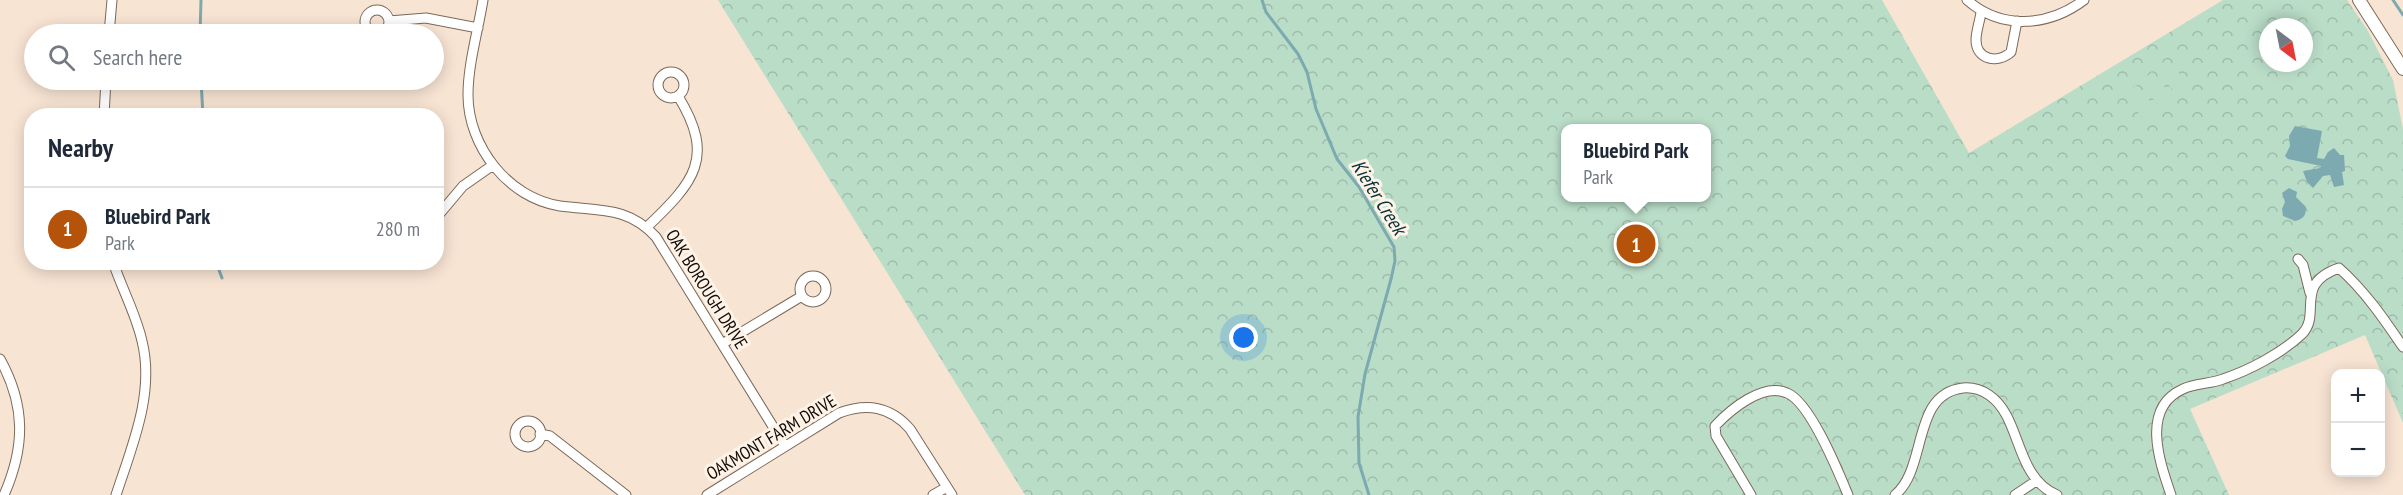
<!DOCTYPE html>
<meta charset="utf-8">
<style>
body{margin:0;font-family:"PT Sans Narrow",sans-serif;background:#f2f2f3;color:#1f2937}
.controls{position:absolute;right:18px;bottom:18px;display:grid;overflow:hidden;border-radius:12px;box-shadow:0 3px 15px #0003}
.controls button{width:54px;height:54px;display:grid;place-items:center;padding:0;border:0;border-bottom:2px solid #e0e1e3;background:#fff;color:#1f2937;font:30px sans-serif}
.compass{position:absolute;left:2259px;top:18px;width:54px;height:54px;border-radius:50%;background:#fff;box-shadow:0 3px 15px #0003;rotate:148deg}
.you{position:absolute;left:1244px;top:338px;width:21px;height:21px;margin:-15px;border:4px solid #fff;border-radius:50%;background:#1a73e8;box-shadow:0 0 0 9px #1a73e833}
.badge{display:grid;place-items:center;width:39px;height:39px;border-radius:50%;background:#b45309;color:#fff;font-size:20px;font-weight:700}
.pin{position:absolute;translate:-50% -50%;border:3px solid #fff;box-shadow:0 2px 6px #0006}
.popup{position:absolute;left:1561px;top:124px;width:150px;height:78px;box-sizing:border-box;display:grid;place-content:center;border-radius:12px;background:#fff;filter:drop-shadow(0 2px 4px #0005);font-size:20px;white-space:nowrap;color:#747a83}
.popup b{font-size:22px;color:#1f2937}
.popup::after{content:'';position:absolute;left:50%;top:100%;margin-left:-12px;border:12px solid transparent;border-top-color:#fff}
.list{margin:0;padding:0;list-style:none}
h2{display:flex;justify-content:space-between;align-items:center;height:78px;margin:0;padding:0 24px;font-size:26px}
h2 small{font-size:20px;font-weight:400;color:#747a83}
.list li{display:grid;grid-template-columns:39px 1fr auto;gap:18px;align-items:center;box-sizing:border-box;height:84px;padding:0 24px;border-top:2px solid #e0e1e3}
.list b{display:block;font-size:22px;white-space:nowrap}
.list p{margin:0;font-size:20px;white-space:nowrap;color:#747a83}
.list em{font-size:20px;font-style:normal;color:#747a83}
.icon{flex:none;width:33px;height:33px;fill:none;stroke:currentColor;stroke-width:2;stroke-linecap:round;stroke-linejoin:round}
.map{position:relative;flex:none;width:2403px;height:495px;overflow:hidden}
.search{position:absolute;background:#fff;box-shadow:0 3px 15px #0003;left:24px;top:24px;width:420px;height:66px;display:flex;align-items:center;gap:15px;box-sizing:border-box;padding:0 21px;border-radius:33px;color:#747a83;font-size:22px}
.panel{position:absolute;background:#fff;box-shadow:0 3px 15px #0003;left:24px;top:108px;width:420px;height:162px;border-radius:24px}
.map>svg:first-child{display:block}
.forest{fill:url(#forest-crowns);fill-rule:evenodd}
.pitch{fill:#baddc8}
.water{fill:#7da9b0}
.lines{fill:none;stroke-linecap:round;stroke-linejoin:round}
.stream{stroke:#7da9b0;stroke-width:3}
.street-casing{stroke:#7b695a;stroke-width:11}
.secondary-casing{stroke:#7b695a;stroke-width:14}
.street{stroke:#fff;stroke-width:9}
.secondary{stroke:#fff;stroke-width:12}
.labels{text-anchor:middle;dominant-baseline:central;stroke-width:6;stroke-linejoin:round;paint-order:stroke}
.street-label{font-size:18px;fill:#110b06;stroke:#fff3e8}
.water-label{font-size:20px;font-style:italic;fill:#07343a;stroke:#fff3e8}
</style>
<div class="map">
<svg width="2403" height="495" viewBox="0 0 2403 495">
<defs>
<pattern id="forest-crowns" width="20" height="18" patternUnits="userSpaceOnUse" patternTransform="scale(1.5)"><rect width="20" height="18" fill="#baddc8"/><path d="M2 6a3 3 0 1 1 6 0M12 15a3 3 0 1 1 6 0" fill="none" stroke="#9fbcaa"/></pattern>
</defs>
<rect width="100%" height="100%" fill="#f8e4d3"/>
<path class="forest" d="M718 0H1882L1969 153 2223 0H2347L2368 31 2393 80 2403 129V423L2365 335 2190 409 2229 495H1025ZM2268 27H2304V63H2268ZM1566 128H1706V198H1566Z"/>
<path class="pitch" d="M2167 59 2190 86 2178 96 2155 70Z
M2152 72 2175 99 2162 109 2139 83Z
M2136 85 2159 112 2147 123 2124 96Z"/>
<path class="water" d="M2295 126 2322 131 2317 158 2324 159 2328 152 2334 148 2340 155H2344L2345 171 2342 172 2344 185 2334 187 2330 175 2323 176 2313 188 2307 182 2303 171 2320 168 2321 166 2288 159 2285 156 2290 146 2289 136Z
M2289 188 2297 192 2296 197 2306 207C2306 215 2304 219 2295 221L2283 216 2282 209 2285 202 2282 193Z"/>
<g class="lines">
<path class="stream" d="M1262 0 1266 12 1298 54 1307 72 1316 109 1337 159 1359 187 1394 247 1395 261 1391 279 1365 374 1358 417 1359 463 1369 495
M2393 0 2403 15
M200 34 201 0
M201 80 203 116
M216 262 222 278"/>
<g class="street-casing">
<path id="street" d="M483 0C478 31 468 64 468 95 468 146 508 198 560 206 598 211 628 206 656 237L785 446
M1967 0C2001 30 2048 27 2084 0
M365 22a12 12 0 1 1 24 0a12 12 0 1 1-24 0Z
M1981 12C1980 21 1976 31 1976 40 1976 60 1998 64 2011 52L2017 21
M389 21 426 18 478 28
M109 34 112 0
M658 85a13 13 0 1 1 26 0a13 13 0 1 1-26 0Z
M104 116 106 80
M436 218 463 186 493 165
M647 227C694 182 716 158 678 96
M2298 259 2303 265 2310 293
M113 262C122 289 136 314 142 341 155 393 132 446 116 495
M800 289a13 13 0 1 1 26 0a13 13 0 1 1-26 0Z
M722 344 802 296
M0 359C26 406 25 447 4 495
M515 434a13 13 0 1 1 26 0a13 13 0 1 1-26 0Z
M540 434 550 436 626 495
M707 495 839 413C867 403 890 406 910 429L952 495
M933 495 947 487
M1751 495 1716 436 1715 426C1730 410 1763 382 1787 393 1810 402 1838 471 1848 495
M1895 495C1928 468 1911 394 1963 388 1973 387 1980 389 1989 395 2022 417 2014 477 2057 495
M2015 495 2036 481
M2171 495C2160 463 2140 408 2183 389 2195 383 2211 384 2223 379 2250 370 2282 353 2302 334 2322 314 2293 284 2339 268 2365 291 2384 319 2403 347"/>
</g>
<g class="secondary-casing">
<path id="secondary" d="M2359 0 2403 69"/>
</g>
<use href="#street" class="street"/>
<use href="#secondary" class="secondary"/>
</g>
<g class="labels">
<g class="street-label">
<text transform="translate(707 289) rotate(58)">OAK BOROUGH DRIVE</text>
<text transform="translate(771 437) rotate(-31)">OAKMONT FARM DRIVE</text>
</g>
<g class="water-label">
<text transform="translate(1379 197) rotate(58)">Kiefer Creek</text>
</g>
</g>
</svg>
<div class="controls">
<button>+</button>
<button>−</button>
</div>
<svg class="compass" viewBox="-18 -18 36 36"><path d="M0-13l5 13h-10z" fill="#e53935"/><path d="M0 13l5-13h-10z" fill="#747a83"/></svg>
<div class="you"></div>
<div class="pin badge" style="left:1636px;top:244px">1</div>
<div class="popup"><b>Bluebird Park</b>Park</div>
<div class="search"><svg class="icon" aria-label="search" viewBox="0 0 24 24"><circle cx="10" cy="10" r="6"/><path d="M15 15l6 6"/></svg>Search here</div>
<section class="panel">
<h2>Nearby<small></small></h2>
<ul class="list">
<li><span class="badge">1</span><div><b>Bluebird Park</b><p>Park</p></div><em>280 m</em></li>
</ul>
</section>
</div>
